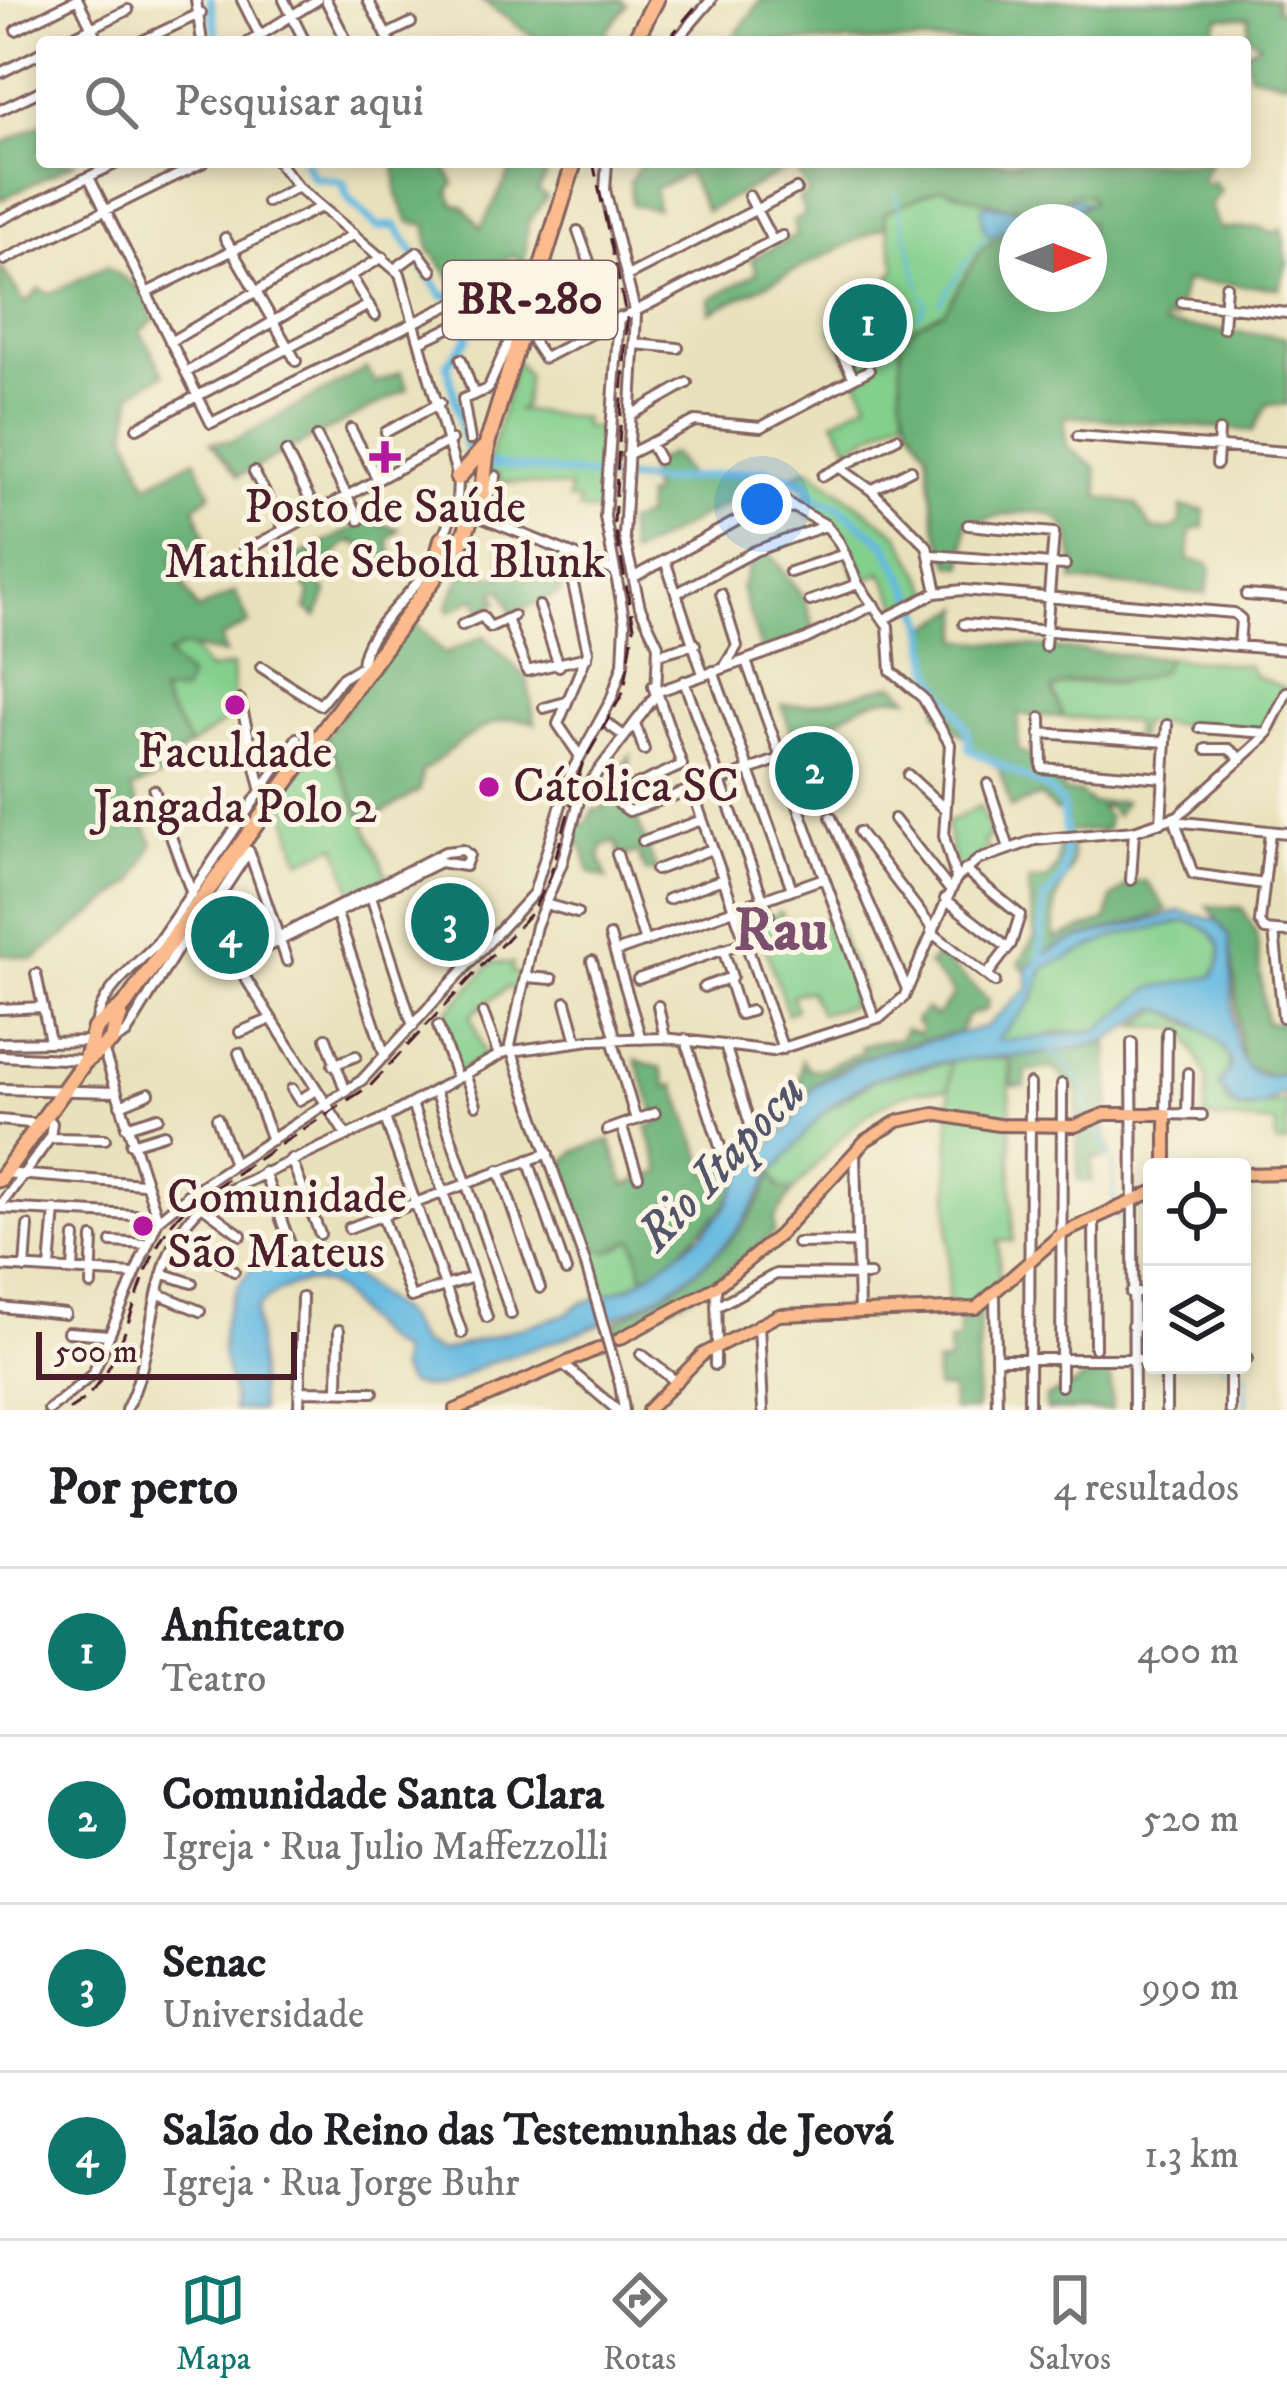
<!DOCTYPE html>
<html lang="pt">
<meta charset="utf-8">
<style>
body{margin:0;font-family:"IM FELL DW Pica",serif;background:#f2f2f2;color:#202124}
.controls{position:absolute;right:36px;bottom:36px;display:grid;overflow:hidden;border-radius:12px;box-shadow:0 6px 18px #0003}
.controls button{width:108px;height:108px;display:grid;place-items:center;padding:0;border:0;border-bottom:3px solid #e0e0e0;background:#fff;color:#202124;font:60px sans-serif}
.compass{position:absolute;left:999px;top:204px;width:108px;height:108px;border-radius:50%;background:#fff;box-shadow:0 6px 18px #0003;rotate:90deg}
.scale{position:absolute;left:36px;bottom:30px;width:261px;box-sizing:border-box;padding-left:12px;border:6px solid #4a1f2b;border-top:0;font-size:33px;line-height:42px;white-space:nowrap;color:#4a1f2b;-webkit-text-stroke:9px #fcf5e5;paint-order:stroke}
.you{position:absolute;left:762px;top:504px;width:42px;height:42px;margin:-30px;border:9px solid #fff;border-radius:50%;background:#1a73e8;box-shadow:0 0 0 18px #1a73e833}
.badge{display:grid;place-items:center;width:78px;height:78px;border-radius:50%;background:#0f766e;color:#fff;font-size:39px;font-weight:700}
.pin{position:absolute;translate:-50% -50%;border:6px solid #fff;box-shadow:0 3px 12px #0006}
.list{margin:0;padding:0;list-style:none}
h2{display:flex;justify-content:space-between;align-items:center;height:156px;margin:0;padding:0 48px;font-size:51px}
h2 small{font-size:39px;font-weight:400;color:#757577}
.list li{display:grid;grid-template-columns:78px 1fr auto;gap:36px;align-items:center;box-sizing:border-box;height:168px;padding:0 48px;border-top:3px solid #e0e0e0}
.list b{display:block;font-size:45px;white-space:nowrap}
.list p{margin:0;font-size:39px;white-space:nowrap;color:#757577}
.list em{font-size:39px;font-style:normal;color:#757577}
.icon{flex:none;width:66px;height:66px;fill:none;stroke:currentColor;stroke-width:2;stroke-linecap:round;stroke-linejoin:round}
.map{position:relative;flex:none;width:1287px;height:1410px;overflow:hidden}
.search{position:absolute;background:#fff;box-shadow:0 6px 18px #0003;left:36px;right:36px;top:36px;height:132px;display:flex;align-items:center;gap:30px;box-sizing:border-box;padding:0 42px;border-radius:12px;color:#757577;font-size:45px}
.sheet{height:828px;background:#fff}
nav{display:flex;justify-content:space-around;align-items:center;box-sizing:border-box;height:168px;border-top:3px solid #e0e0e0;background:#fff;font-size:33px;color:#757577}
nav a{display:grid;justify-items:center;gap:6px}
nav .on{color:#0f766e}
.map>svg:first-child{display:block}
.green{fill:#83cf8c;stroke:#66775c;stroke-width:3;fill-rule:evenodd}
.forest{fill:#6ab278;stroke:#5a6852;stroke-width:3}
.water{fill:#65bae1;stroke:#586c86;stroke-width:3;fill-rule:evenodd}
.lines{fill:none;stroke-linecap:round;stroke-linejoin:round}
.stream{stroke:#65bae1;stroke-width:3}
.river{stroke:#65bae1;stroke-width:8}
.minor-casing{stroke:#82635e;stroke-width:14}
.major-casing{stroke:#82635e;stroke-width:16}
.highway-casing{stroke:#82635e;stroke-width:20}
.minor{stroke:#fff;stroke-width:8}
.major{stroke:#fbbb8d;stroke-width:10}
.highway{stroke:#fbbb8d;stroke-width:14}
.rail{stroke:#4a1f2b;stroke-width:3;stroke-dasharray:18 9;stroke-linecap:butt}
.minor-bridge-casing{stroke:#82635e;stroke-width:14;stroke-linecap:butt}
.highway-bridge-casing{stroke:#82635e;stroke-width:20;stroke-linecap:butt}
.minor-bridge{stroke:#fff;stroke-width:8}
.highway-bridge{stroke:#fbbb8d;stroke-width:14}
.poi-dot{fill:#b5179e;stroke:#fcf5e5;stroke-width:4.5}
.labels{text-anchor:middle;dominant-baseline:central;stroke-width:10;stroke-linejoin:round;paint-order:stroke}
.shield{fill:#fcf5e5;stroke:#7f5f63;stroke-width:3}
.shield-label{font-size:45px;font-weight:bold;fill:#4a1f2b}
.poi-label{font-size:48px;fill:#4a1f2b;stroke:#fcf5e5}
.water-label{font-size:51px;font-style:italic;fill:#53556b;stroke:#fcf5e5}
.district-label{font-size:60px;font-weight:bold;fill:#7c4f6f;stroke:#fcf5e5}
</style>
<div class="map">
<svg width="1287" height="1410" viewBox="0 0 1287 1410">
<rect width="100%" height="100%" fill="#fcf5e5"/>
<filter id="ink" filterUnits="userSpaceOnUse"><feTurbulence type="fractalNoise" baseFrequency=".00833" numOctaves="2"/><feDisplacementMap in="SourceGraphic" scale="24" xChannelSelector="R" yChannelSelector="G"/><feConvolveMatrix kernelMatrix="1 2 1 2 8 2 1 2 1" color-interpolation-filters="sRGB"/></filter>
<filter id="wash" filterUnits="userSpaceOnUse"><feTurbulence type="fractalNoise" baseFrequency=".004" numOctaves="4" result="noise"/><feDisplacementMap in="SourceGraphic" scale="48" xChannelSelector="R" yChannelSelector="G"/><feGaussianBlur stdDeviation="2.7" result="paint"/><feColorMatrix in="noise" values="0 0 0 0 0 0 0 0 0 0 0 0 0 0 0 0 0 1.4 0 .05"/><feComposite in="paint" operator="in"/></filter>
<g filter="url(#wash)">
<rect width="100%" height="100%" fill="#e9e1bc"/>
<path class="green" d="M923 162H1182L1165 319 924 404 849 447 834 420 868 401 832 328 894 293 890 277 896 268 884 213ZM1017 222H1089V294H1017Z
M516 360 527 376 524 405 518 410 583 418V427L607 428 602 513 579 510V501L568 500 570 488 498 481 499 475 486 473Z
M808 468 898 534 932 593 900 607 882 573 859 583 839 536 797 506 809 491 789 478Z
M182 647 192 649 208 670 232 666 235 715 190 746C181 725 167 715 161 692H183L187 677 166 655Z
M1167 658 1248 665 1255 676 1285 688 1265 731 1141 722 1139 737H1134V722L1063 717 1052 689C1073 677 1091 686 1112 684 1129 683 1147 674 1163 669Z
M326 737 388 878 353 895 337 845 300 861 282 798Z
M980 806 991 837 984 840 988 851 957 873 946 824Z
M781 912 791 930 834 915 861 990 851 994V1006L820 1013 809 990 792 995 796 1010 788 1014 757 923Z
M1186 921C1215 928 1233 949 1212 977L1151 988 1097 1031 1058 1032 1031 1042 995 1040 1033 1000 1044 968 1119 935Z
M493 962 513 964 511 972 522 975 520 989 506 988 471 1015 485 1056 458 1072 440 1019Z
M1161 1009 1206 1032 1229 1052V1069L1218 1085 1229 1104 1242 1111 1287 1101V1144H1276V1124L1205 1118 1207 1077 1184 1029 1137 1026Z
M962 1059H1009L1013 1241H998L1000 1286 976 1305 948 1308 950 1064 948 1089C876 1085 837 1143 793 1191L780 1188 772 1173 824 1112 876 1079Z
M634 1238 644 1279 605 1296 587 1246 609 1252Z"/>
<path class="forest" d="M481 0H620L627 5 598 42H541Z
M761 0H1276V10L1287 11V81L1249 74 1245 52 1260 43 1248 36 1249 17H1219L1213 30 1223 42H730Z
M42 124V162H76L0 200V145Z
M395 162H452L447 171 454 183 449 192 453 203 464 207 481 228 514 165 529 162 546 176 538 191 547 197 528 223 524 270 515 255 477 273 480 286 473 288 465 280 455 283 429 249 427 225 409 222 397 195Z
M642 162H1210L1202 181 1207 186 1212 181 1221 191 1210 206 1219 229 1259 227 1271 233 1282 229 1287 263 1279 288 1185 281 1175 319H1165L1164 325 1287 337V405L1267 404 1253 431 1065 416 1066 446 1096 468 1099 497 1136 504 1152 529 1170 530 1181 523V507L1204 510V527L1191 530 1188 560 1208 563 1211 569 1206 594 1073 581C1078 491 1033 510 966 523L964 566 951 565 936 527 927 451 908 421 901 394 900 342 915 326 945 310 982 248 1017 228V294H1089V222H1048L1092 203 1089 195 1076 193 1038 209 1005 207 941 188 884 213 886 226 710 312V299L757 273 751 259 797 235 793 222 805 215 799 199 809 193 794 166 706 211 688 173 655 189 657 209 632 205 630 182Z
M0 265 25 303 40 289 49 294 106 266 140 289 155 319 140 331 164 374 133 392 127 432 147 485 195 459 211 494 195 507 205 537 171 560 197 610 235 592 249 623 221 638 225 654 182 647 167 655 188 677 183 692 161 693C167 716 182 725 190 746L177 755 175 770 131 789 153 844 134 882 34 959 0 954Z
M367 368 375 383 401 372 408 389 238 476 211 442 233 441Z
M672 453 689 477 766 470 789 478 755 488 630 556 626 523 645 516 646 496H652L648 465Z
M368 521 399 529 388 540 392 555 371 577 364 571 373 556 356 542 346 543 312 580 327 592 317 617 306 609 310 594 288 561Z
M480 549 478 575 503 577 501 551 527 559 522 573 532 576 537 563 562 571 560 593 513 613 501 589 494 592 498 602 482 611 475 598 449 612 447 606 473 550Z
M766 549 804 598 815 631 762 652 741 588 755 552Z
M962 607 960 640 1167 658 1163 669C1122 695 1083 668 1052 690L1063 717 1018 715V749L1035 759 1036 771 1055 774 1064 792 1080 793 1092 804 1124 801 1116 816 1108 806 1100 808 1108 818 1106 830 1065 832 1062 809 1056 812 1040 796 1011 808 999 768 969 749V740L937 713 942 686 933 671 928 628Z
M411 618 444 654 484 636 527 679 535 723C495 705 452 750 422 772L420 790 365 823 326 737Z
M895 684 909 698C847 691 841 738 791 732L782 705C822 707 856 692 895 684Z
M630 756 629 783 620 790 628 796 657 872 645 871 638 853 621 856 615 841 603 845 600 857 607 879 590 872 582 846H571L577 824 585 825 594 810 604 809 601 794Z
M1060 840H1070C1077 873 1066 872 1057 897 1053 910 1055 925 1055 939L1107 920 1111 899 1131 882 1146 881 1167 910C1121 933 1064 929 1025 969L1019 963 1035 937 1028 881 1048 879 1057 867Z
M1208 906 1242 908 1256 932 1266 1023 1287 1022 1284 1073 1270 1076 1245 1066C1229 1007 1247 956 1208 906Z
M937 954 988 1000 986 1010 968 1015 959 1033C911 1042 857 1053 817 1083 800 1096 794 1120 775 1133L770 1119 798 1093 802 1060 809 1069 820 1070 862 1052 861 1046 901 1038 905 1029 919 1034 922 1029 915 1021 926 1009 936 1017 954 994 928 965Z
M1108 1043 1110 1107 1100 1110 1111 1157 1092 1159V1181H1078L1077 1093 1054 1068 1026 1071 1025 1086H1012L1010 1057Z
M636 1060 661 1068 667 1087 675 1085 709 1176 738 1163 756 1144 758 1150 722 1210 664 1266 644 1279 634 1239 609 1252 587 1246 558 1168 576 1151 610 1140 625 1185 661 1172 647 1127 658 1123Z
M772 1173 780 1188 793 1191 774 1219V1233L711 1284 617 1335 614 1323C675 1291 749 1242 772 1173Z
M980 1310 976 1410H952L951 1389 936 1388V1364L949 1362V1342L959 1340V1315Z
M1110 1370 1112 1410H1046V1397L1077 1384 1090 1371Z"/>
<path class="water" d="M1075 198 1088 204 1039 222H1017L991 237 983 227 982 207 988 205 1043 213Z
M1180 911 1218 921 1228 934C1240 967 1213 1103 1287 1072V1097L1282 1094 1264 1106 1238 1109 1219 1086 1231 1067C1226 1038 1186 1015 1156 1008 1135 1022 1117 1039 1093 1045 989 1070 876 1037 803 1137 796 1147 787 1154 781 1165L773 1168C721 1291 609 1323 492 1362 456 1374 450 1396 408 1384L399 1370 400 1352C368 1335 355 1306 335 1289 314 1271 269 1291 256 1311L260 1410H233C235 1392 228 1381 224 1363 216 1322 234 1286 260 1258L280 1267 312 1257 337 1264 404 1316 421 1344 440 1352 567 1314 579 1304 633 1286 701 1236 725 1209 750 1162 789 1127 814 1086 874 1054 986 1027 1029 987 1026 969C1065 930 1131 930 1180 911ZM1186 921C1215 928 1233 949 1212 977L1151 988 1097 1031C1062 1032 1033 1042 997 1040L1033 1000 1044 968 1119 935Z"/>
<g class="lines">
<path class="stream" d="M895 192 920 287
M973 250 987 236
M940 303 970 256
M919 317 926 304 922 294
M1052 1051 1086 1086 1088 1114
M1096 1123 1113 1165 1114 1204
M1116 1213 1125 1236
M1137 1238 1152 1243
M1222 1365 1225 1366
M1234 1367 1246 1375V1410"/>
<path class="river" d="M210 0 218 42
M305 162 313 177 343 182 347 196
M350 200 378 227 395 225 414 253
M416 257 442 295 463 300 468 338 447 364 469 458
M487 464 603 477
M613 478 661 481 766 470 804 482 816 499 838 507 885 543 916 600
M918 604C930 626 925 648 933 671 942 700 971 717 969 749L1048 789 1062 804 1065 832
M1040 961 1044 901 1063 877 1066 839"/>
</g>
</g>
<g filter="url(#ink)">
<g class="lines">
<g class="minor-casing">
<path id="minor" d="M78 0 98 41
M196 0 202 42
M242 0 259 34
M284 0 305 42
M326 0 347 42
M368 0 390 42
M16 30 76 0
M386 35 411 23
M62 42 128 10
M140 42 201 13
M249 42 317 0
M675 42 711 0
M0 73 42 52
M0 110 42 90
M278 162 298 187 400 274 458 478 457 504 442 539
M607 162 605 190 636 315 624 537 640 607 658 645 656 695 653 686
M89 177 211 423 458 301
M749 196 772 240
M267 202 298 187
M0 220 119 162
M578 231 611 322
M225 238 296 361
M4 260 204 162
M396 268 418 252 432 271
M489 269 499 294
M563 275 586 335
M351 276 375 316
M580 276 600 328
M627 276 796 189
M146 293 321 207
M472 295C490 305 510 287 536 297L534 343 544 358 782 236
M1182 302 1287 313
M1223 328 1226 286
M829 331 854 378
M422 341 449 328
M170 342 354 234
M635 344 678 348
M461 359 473 392
M187 372 383 257
M631 415 687 383
M137 428 369 305
M351 429 377 478
M386 432 440 403
M1078 436 1287 452
M317 437 359 520
M470 440 463 399 488 389 517 323 525 318
M650 443 659 459
M286 452 315 510
M627 455 695 421 761 427 869 370
M1217 464 1219 431
M840 468 871 490 927 546 937 592
M254 472 283 527
M823 476 897 438
M871 490 911 470
M779 495 792 506
M470 513 612 570
M481 517 496 476
M968 525 1054 533 1045 646
M243 552 451 440
M566 552 588 652 558 724 579 755
M932 555 1065 565
M665 560 703 674
M790 572 845 554
M634 577 742 518 794 507 826 525 839 542 858 584 888 626 891 671 923 698 950 744 944 836 956 878
M679 592 755 551 825 526
M721 594 737 646 726 664
M1246 595 1287 598
M810 601 858 584
M539 606 559 666
M507 619 527 671 587 657
M884 619 935 593 963 590 1234 613 1241 619 1239 646
M964 624 1287 650
M462 625 482 616 490 627 513 616
M659 654 695 644
M746 661 875 1019
M261 667 320 705 342 678 362 666C363 627 417 596 432 558
M713 671 792 889
M684 681 769 916
M659 691 806 639 874 605
M658 695 682 765 622 792 620 805 629 811 705 785
M240 700 261 788 271 801
M544 708 566 702
M1041 718 1042 768 1164 778
M601 719 624 736
M635 723 644 750
M1200 728 1268 733
M1040 733 1166 742
M1206 749H1229L1242 759
M908 775 945 809
M720 781 798 752
M988 784 1009 848
M154 790 192 894
M692 790 783 1049
M1180 814 1264 738 1287 692
M831 817 907 989
M894 819 950 890
M1175 821 1193 874 1264 884
M1183 822 1287 833
M1161 823 1167 725
M859 832 932 928
M1270 832 1260 922 1265 930 1287 932
M643 841 702 820
M249 851 287 961
M617 854 645 942
M656 870 712 849
M965 870 1020 915 1011 944 987 975
M1131 880 1134 831
M371 896 413 1026
M668 899 723 879
M945 899 1008 948
M198 904 346 1135
M545 904 577 913
M336 911 385 1056
M1274 931 1283 1017
M931 932 995 982
M610 936 641 1039
M615 952 824 878
M233 960 445 852 463 850 469 855 465 866 440 862 234 963
M592 961 616 1039
M36 974 50 1041
M526 977 552 979
M638 979 745 942
M729 979 740 1014 751 1011
M704 987 732 977 723 949
M566 1002 577 1041
M658 1006 665 1038
M0 1009 43 1007
M483 1013 499 1055
M96 1026C99 991 136 966 158 942L297 738
M438 1026 457 1078
M240 1032 271 1019
M1167 1032 1166 1114 1202 1115
M326 1038 346 1092
M612 1039 636 1120
M685 1039 726 1165
M111 1042 126 1034 185 937 209 912 249 851
M0 1043 94 1041
M1132 1043 1134 1410
M725 1045 755 1140
M102 1046 158 1220
M239 1053 272 1140
M0 1056 85 1060
M333 1065 356 1056
M465 1074 476 1105
M0 1089 116 1092
M292 1089 299 1100 316 1090
M435 1091 511 1314
M412 1104 487 1317
M120 1105 149 1093
M1187 1114 1188 1073
M217 1118 234 1164
M385 1118 462 1333
M0 1120 39 1124
M621 1125 638 1176
M126 1127 158 1117
M607 1130 655 1113
M50 1138 105 1139
M131 1144 164 1134
M855 1153 859 1311
M291 1159 320 1234
M528 1160 566 1271
M499 1170 540 1288
M264 1172 294 1255
M4 1173 143 1184
M187 1195 241 1235
M0 1206 50 1138 52 1123 46 1117
M0 1208 153 1216
M382 1215 411 1297 473 1277
M1094 1219 1095 1348
M349 1228 548 1153
M178 1232 234 1271
M112 1242 146 1244
M797 1243 856 1242
M586 1265 510 1046 536 926 562 863 581 794 656 695
M0 1266 133 1274
M25 1268 28 1226
M50 1268 55 1210
M73 1270 75 1237
M164 1274 192 1283
M91 1285 93 1238
M716 1287 717 1345
M1131 1293H1152
M159 1294 200 1311
M995 1297 997 1410
M0 1307 65 1314
M716 1307 776 1274 870 1275
M759 1324 763 1410
M1132 1326H1152
M68 1332 109 1335
M715 1348V1365
M641 1354 674 1380
M997 1359H1152
M1242 1359H1247
M564 1365 617 1410
M1166 1365V1410
M620 1384 624 1410
M1061 1386 1062 1084
M299 1391 373 1392
M338 1391 339 1330
M49 1410 93 1374 158 1220 192 1192 362 1080 534 893 570 775 611 700 623 664 625 623 605 517 619 317
M126 1410C161 1343 144 1242 214 1197L385 1118 505 1052 590 1040 665 1038 773 1051 881 1017 904 997 956 879 978 860 1035 840 1134 831 1178 816
M299 1410 302 1298
M1029 1410 1030 1084
M1230 1410V1365"/>
</g>
<g class="major-casing">
<path id="major" d="M1242 1174 1287 1173
M619 1339 716 1287 779 1235 866 1140 898 1121 934 1114 998 1125 1075 1126 1105 1114H1166V1167
M455 1410 605 1346
M648 1410 703 1354 779 1315 976 1308 1061 1234 1152 1192"/>
</g>
<g class="highway-casing">
<path id="highway" d="M634 42 656 0
M487 444 574 162
M458 478 483 449
M435 567 442 539
M85 1061 111 1041 120 1015
M0 1179 85 1061 95 1028 124 1006 462 540 482 492 488 439"/>
</g>
<use href="#minor" class="minor"/>
<use href="#major" class="major"/>
<use href="#highway" class="highway"/>
<path class="rail" d="M666 42 701 0
M69 1410C141 1367 126 1253 193 1202L371 1085 531 913 549 880 582 765 624 691 634 626 614 523 627 319 593 162"/>
<g class="minor-bridge-casing">
<path id="minor-bridge" d="M586 1265 620 1384"/>
</g>
<g class="highway-bridge-casing">
<path id="highway-bridge" d="M463 518 468 503"/>
</g>
<use href="#minor-bridge" class="minor-bridge"/>
<use href="#highway-bridge" class="highway-bridge"/>
</g>
</g>
<g class="poi-dot">
<path d="M379 439h12v12h12v12h-12v12h-12v-12h-12v-12h12z"/>
<circle cx="235" cy="705" r="12"/>
<circle cx="489" cy="787" r="12"/>
<circle cx="143" cy="1226" r="12"/>
</g>
<g class="labels">
<rect class="shield" x="443" y="261" width="174" height="78" rx="9"/>
<g class="shield-label">
<text x="530" y="300">BR-280</text>
</g>
<g class="poi-label">
<text x="385" y="508">Posto de Saúde<tspan x="385" dy="55">Mathilde Sebold Blunk</tspan></text>
<text x="235" y="753">Faculdade<tspan x="235" dy="55">Jangada Polo 2</tspan></text>
<text x="513" y="787" text-anchor="start">Cátolica SC</text>
<text x="167" y="1198" text-anchor="start">Comunidade<tspan x="167" dy="55">São Mateus</tspan></text>
</g>
<g class="water-label">
<text transform="translate(722 1163) rotate(-47)">Rio Itapocu</text>
</g>
<g class="district-label">
<text x="781" y="931">Rau</text>
</g>
</g>
</svg>
<div class="controls">
<button><svg class="icon" aria-label="locate" viewBox="0 0 24 24"><circle cx="12" cy="12" r="6"/><path d="M12 2v4M12 18v4M2 12h4M18 12h4"/></svg></button>
<button><svg class="icon" aria-label="layers" viewBox="0 0 24 24"><path d="M12 4l9 5-9 5-9-5zM3 14l9 5 9-5"/></svg></button>
</div>
<svg class="compass" viewBox="-18 -18 36 36"><path d="M0-13l5 13h-10z" fill="#e53935"/><path d="M0 13l5-13h-10z" fill="#757577"/></svg>
<div class="scale">500 m</div>
<div class="you"></div>
<div class="pin badge" style="left:868px;top:323px">1</div>
<div class="pin badge" style="left:814px;top:771px">2</div>
<div class="pin badge" style="left:450px;top:922px">3</div>
<div class="pin badge" style="left:230px;top:935px">4</div>
<div class="search"><svg class="icon" aria-label="search" viewBox="0 0 24 24"><circle cx="10" cy="10" r="6"/><path d="M15 15l6 6"/></svg>Pesquisar aqui</div>
</div>
<section class="sheet">
<h2>Por perto<small>4 resultados</small></h2>
<ul class="list">
<li><span class="badge">1</span><div><b>Anfiteatro</b><p>Teatro</p></div><em>400 m</em></li>
<li><span class="badge">2</span><div><b>Comunidade Santa Clara</b><p>Igreja · Rua Julio Maffezzolli</p></div><em>520 m</em></li>
<li><span class="badge">3</span><div><b>Senac</b><p>Universidade</p></div><em>990 m</em></li>
<li><span class="badge">4</span><div><b>Salão do Reino das Testemunhas de Jeová</b><p>Igreja · Rua Jorge Buhr</p></div><em>1.3 km</em></li>
</ul>
</section>
<nav>
<a class="on"><svg class="icon" aria-label="map" viewBox="0 0 24 24"><path d="M3 6l6-2 6 2 6-2v14l-6 2-6-2-6 2zM9 4v14M15 6v14"/></svg>Mapa</a>
<a><svg class="icon" aria-label="directions" viewBox="0 0 24 24"><path d="M12 3l9 9-9 9-9-9zM9 14v-3h6M13 9l2 2-2 2"/></svg>Rotas</a>
<a><svg class="icon" aria-label="saved" viewBox="0 0 24 24"><path d="M7 4h10v16l-5-4-5 4z"/></svg>Salvos</a>
</nav>
